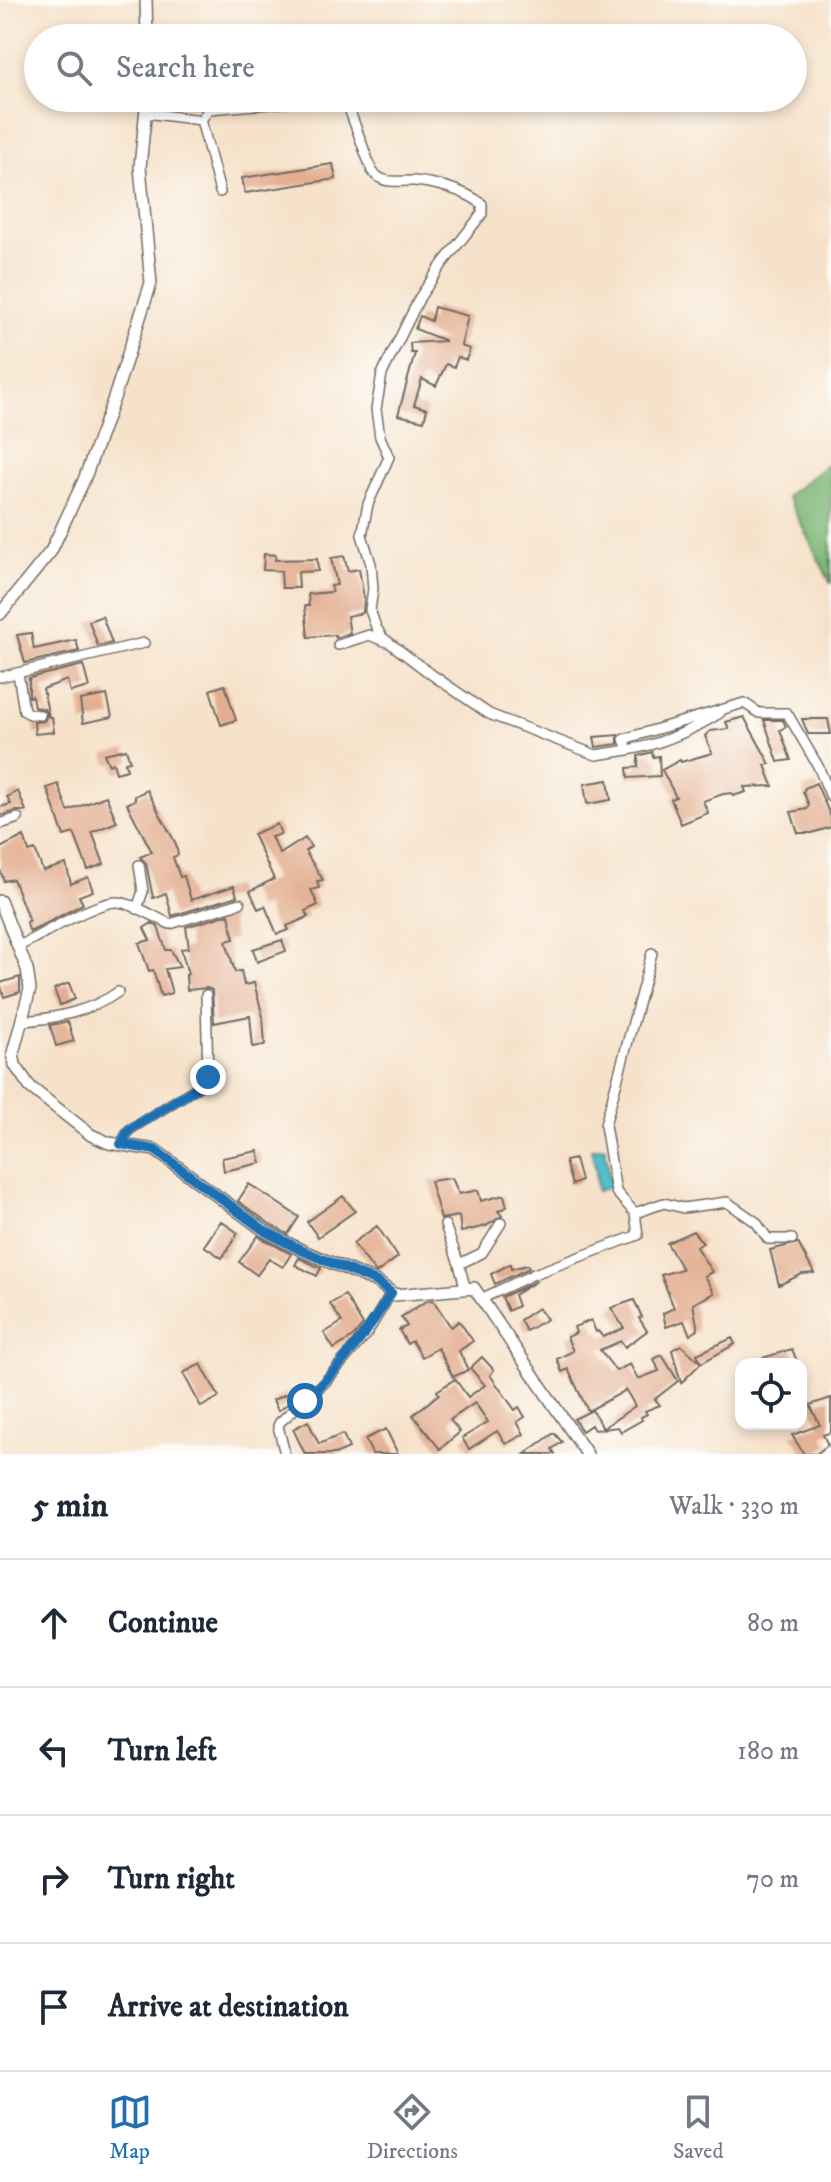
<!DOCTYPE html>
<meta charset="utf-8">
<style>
body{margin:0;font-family:"IM FELL DW Pica",serif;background:#f2f2f3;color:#1f2937}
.controls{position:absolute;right:24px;bottom:24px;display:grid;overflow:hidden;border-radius:16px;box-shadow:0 4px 12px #0003}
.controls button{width:72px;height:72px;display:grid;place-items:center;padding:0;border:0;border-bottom:2px solid #e0e1e3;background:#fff;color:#1f2937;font:40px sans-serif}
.stop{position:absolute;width:24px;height:24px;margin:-18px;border:6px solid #1f6fb2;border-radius:50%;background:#fff}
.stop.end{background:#1f6fb2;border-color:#fff;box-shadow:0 2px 8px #0008}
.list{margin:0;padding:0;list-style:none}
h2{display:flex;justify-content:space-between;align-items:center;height:104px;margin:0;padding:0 32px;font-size:34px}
h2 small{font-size:26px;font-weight:400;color:#747a83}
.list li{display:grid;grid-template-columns:52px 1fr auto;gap:24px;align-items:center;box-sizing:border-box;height:128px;padding:0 32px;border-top:2px solid #e0e1e3}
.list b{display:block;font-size:30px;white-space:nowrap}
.list em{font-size:26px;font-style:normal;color:#747a83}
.icon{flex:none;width:44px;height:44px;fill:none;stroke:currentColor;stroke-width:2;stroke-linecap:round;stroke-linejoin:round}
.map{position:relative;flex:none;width:831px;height:1454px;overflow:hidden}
.search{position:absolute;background:#fff;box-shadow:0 4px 12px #0003;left:24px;right:24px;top:24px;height:88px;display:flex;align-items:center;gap:20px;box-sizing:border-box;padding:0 28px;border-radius:44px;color:#747a83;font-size:30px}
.sheet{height:616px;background:#fff}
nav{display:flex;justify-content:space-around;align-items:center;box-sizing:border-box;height:112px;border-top:2px solid #e0e1e3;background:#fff;font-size:22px;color:#747a83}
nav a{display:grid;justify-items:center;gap:4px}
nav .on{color:#1f6fb2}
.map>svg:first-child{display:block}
.forest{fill:#7eb877;stroke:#547251;stroke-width:2}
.water{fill:#52bfc9;stroke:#3e757a;stroke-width:2}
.building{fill:#e3ae90}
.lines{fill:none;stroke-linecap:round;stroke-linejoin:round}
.minor-casing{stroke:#726b63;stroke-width:12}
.tertiary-casing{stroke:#726b63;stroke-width:14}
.minor{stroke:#fff;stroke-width:9}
.tertiary{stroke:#fff;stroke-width:11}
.route{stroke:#1f6fb2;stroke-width:10}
</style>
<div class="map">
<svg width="831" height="1454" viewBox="0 0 831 1454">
<rect width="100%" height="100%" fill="#fdfcf7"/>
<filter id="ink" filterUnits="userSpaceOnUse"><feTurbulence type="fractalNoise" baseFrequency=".0125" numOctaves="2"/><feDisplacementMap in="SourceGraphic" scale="16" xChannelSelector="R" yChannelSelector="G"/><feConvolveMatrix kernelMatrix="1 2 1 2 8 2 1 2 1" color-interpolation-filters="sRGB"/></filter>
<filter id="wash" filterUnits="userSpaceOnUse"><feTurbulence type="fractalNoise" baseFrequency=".006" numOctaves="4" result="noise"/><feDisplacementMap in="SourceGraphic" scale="32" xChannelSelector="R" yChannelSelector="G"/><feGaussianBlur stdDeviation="1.8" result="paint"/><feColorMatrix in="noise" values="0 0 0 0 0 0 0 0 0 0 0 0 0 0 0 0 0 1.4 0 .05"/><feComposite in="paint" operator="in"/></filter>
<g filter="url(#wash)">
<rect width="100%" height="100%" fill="#f6e2cb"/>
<path class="forest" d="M831 462V584L787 496Z"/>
<path class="water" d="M605 1147 611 1187 597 1191 596 1169 591 1149Z"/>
<g id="blocks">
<path class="building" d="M333 164 336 179 245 193 242 178Z
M434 307 468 316 461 346 470 349 466 360 458 357 454 367 446 364 436 386 422 379 414 405 427 409 424 421 398 415 415 353H411L410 343 446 341 415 329 420 316 431 321Z
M264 554 276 555 275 560 317 559 318 571 298 572 299 588H282L281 571 263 570Z
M344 556 348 571 359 569 364 598 363 613 347 616 350 633 336 638 335 635 308 637 305 606H309L308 594 332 592 331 586 337 585 331 558Z
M102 616 112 643 98 646 89 621Z
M31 633 34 649 76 640 79 651 25 663 17 635Z
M83 665 89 687 70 692 67 680 43 689 49 717H52L54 732 35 734 34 722 44 721 47 715 44 709 34 707 32 696 29 697V678Z
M225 685 236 720 221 725 210 690Z
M107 695 112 717 83 723 80 700Z
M744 717 770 764 765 765 773 786 744 787 746 792 733 796 732 793 723 794 703 801 708 813 681 824 671 799 676 797 662 770 680 760 681 762 712 753 705 736 710 731 729 729 726 722Z
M802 719H828L831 734H808Z
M764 720H783L786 727 780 730 791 760 778 762Z
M618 735V744L596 747 594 737Z
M126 749 130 761 125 762 127 770 116 773 113 763 109 765 104 754Z
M652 752 653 757 659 756 660 776 628 778 627 768 638 767V756Z
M608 780 611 800 587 804 584 784Z
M816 783 831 817V827L812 833H798L791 812 807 809 809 805 803 792 805 788Z
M58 784 68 811 106 796 117 822 92 832 104 864 88 870 74 833 64 836 47 788Z
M147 790 176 844 178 855 173 857 180 877 184 876 191 900 234 886 237 896 172 916 166 893 153 898 146 863 140 857 152 852 127 804 135 800V796Z
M18 791 26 811H16L0 816V807L11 804 7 797Z
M277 824 281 834 271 837 280 854 305 838 311 847 305 851 323 880 317 881 319 888 311 890 318 905 305 911 308 917 287 926 289 930 277 934 265 906 258 909 250 891 274 879 253 834Z
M24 836 29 852 35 850 43 871 66 864 71 884 88 877 93 891 79 896 83 904 30 932 26 922 29 921 13 879 4 881 0 870V848Z
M229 914 234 939 226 941 235 972 241 971 244 985 254 983 263 1017 265 1045 253 1047 250 1016 214 1023 212 990 207 988 187 990 186 975 188 974 181 949 189 948 186 927Z
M152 923 158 927 166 950H171L180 967 165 969 172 993 161 996 153 970 149 971 139 943 150 940 144 928Z
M282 940 286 951 257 962 253 949Z
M20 977V992L4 997 0 983Z
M69 983 75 999 60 1005 54 989Z
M68 1022 74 1041 56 1046 50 1025Z
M258 1151 261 1163 224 1171 222 1158Z
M575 1159 581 1181 572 1185 565 1161Z
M452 1178 459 1194 478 1190 481 1201 504 1195 507 1207 498 1211 502 1216 486 1226 461 1232 459 1216 441 1219 430 1181Z
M249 1184 299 1217 288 1234 270 1224 238 1201Z
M343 1196 355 1211 318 1237 307 1222Z
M221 1221 238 1233 222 1258 204 1246Z
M377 1226 398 1257 376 1273 353 1243Z
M693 1231 703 1243 696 1247 712 1272 704 1276 714 1293 693 1304 698 1330 690 1335 684 1321 666 1327 663 1313 674 1308 661 1275 682 1269 667 1243Z
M258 1236 291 1254 283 1267 269 1259 257 1275 239 1262Z
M798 1243 814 1273 802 1274 779 1285 770 1250Z
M299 1258 321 1268 317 1276 295 1265Z
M510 1264 511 1269 527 1265 529 1268 495 1284 491 1274Z
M537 1281 514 1295 518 1306 508 1311 502 1297Z
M345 1295 363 1325 354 1336 334 1349 324 1333 342 1322 330 1304Z
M433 1300 451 1327 459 1321 473 1341 459 1351 468 1370 453 1377 438 1348 422 1357 412 1341 407 1344 399 1330 407 1326 401 1317 427 1301Z
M634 1300 642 1317 639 1318 647 1331 625 1347 621 1341 600 1350 616 1371 630 1364 638 1379 659 1371 654 1359 662 1355 678 1381 655 1399 660 1405 645 1411 647 1414 641 1417 642 1420 621 1432 618 1427 594 1430 591 1425 582 1431 574 1419 592 1410 603 1428 635 1406 626 1390 588 1411 568 1369 562 1372 557 1359 573 1351 567 1337 576 1333 574 1327 591 1320 596 1332 598 1331 603 1337 624 1328 611 1308Z
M538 1308 547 1319 526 1331 520 1320Z
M732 1338 735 1344 701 1363 697 1354Z
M681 1345 701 1363 681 1383 672 1350Z
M792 1349 798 1364H750V1362Z
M482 1357 494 1370 490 1375 515 1410 519 1407 525 1417 517 1422 524 1434 506 1444 497 1431 469 1449 462 1438 488 1422 475 1403 450 1420 460 1432 440 1449 413 1415 439 1394 437 1391 455 1379 468 1397 485 1385 470 1368Z
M201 1364 219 1397 201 1407 183 1373Z
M290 1392 294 1399 278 1411 273 1400Z
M831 1398V1432L823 1435 828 1445 816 1454H804L792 1435 820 1425 810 1405Z
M308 1421 319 1444 343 1434 349 1448 335 1454H305L293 1429Z
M386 1429 398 1454H372L365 1439Z
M554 1433 562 1442 552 1449 555 1454H525Z"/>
</g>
</g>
<g filter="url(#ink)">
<use href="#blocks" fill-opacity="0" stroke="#726b63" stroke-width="2"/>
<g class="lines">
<g class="minor-casing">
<path id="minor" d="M146 113 201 120
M220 192 201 120 209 109 337 98 348 106 372 171C384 186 397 180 414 181 435 183 465 190 482 204V214L443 263 420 297 382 374 376 409 380 437 389 457 368 504 362 535 371 564 373 589 370 610 376 627 382 637 428 672 489 714 596 755 628 750 624 739 744 703 759 713H787L818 766 831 797
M338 645 369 635 387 642
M18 673 24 711 30 714 40 715
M0 677 144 643
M628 750C662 744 691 731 720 713
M0 824 18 818
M137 909 143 891 139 865
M19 946C40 936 98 900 118 902 135 904 154 917 170 924L240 903
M22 1021C53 1019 92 1011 118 992
M121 1144 129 1130 201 1085 208 1077 206 995
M635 1213 664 1203 683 1208 727 1202 756 1222 768 1239H792
M445 1225 459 1264
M465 1287 459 1264 482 1253 501 1223
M483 1298 534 1274 638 1235 635 1213 616 1192 605 1125 652 953
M285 1454 278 1426 280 1422 324 1383 367 1333 391 1293"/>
</g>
<g class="tertiary-casing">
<path id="tertiary" d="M146 0 147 38
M0 614 51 551 84 480 114 398 151 283 140 167 147 98
M0 901 27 969 30 989 13 1053 15 1065 30 1087 91 1135 109 1143 155 1150 265 1231 301 1250 377 1282 395 1295 474 1288 587 1454"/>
</g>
<use href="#minor" class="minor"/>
<use href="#tertiary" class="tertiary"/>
</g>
</g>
<g class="lines" filter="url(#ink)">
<path class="route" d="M208 1077 201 1085 129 1130 121 1144 155 1150 265 1231 301 1250 377 1282 391 1293C367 1333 339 1369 305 1401"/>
</g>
</svg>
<div class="controls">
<button><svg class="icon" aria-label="locate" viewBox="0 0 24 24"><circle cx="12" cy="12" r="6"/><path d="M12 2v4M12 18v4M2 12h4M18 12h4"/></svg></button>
</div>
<div class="stop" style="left:305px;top:1401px"></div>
<div class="stop end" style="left:208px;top:1077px"></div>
<div class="search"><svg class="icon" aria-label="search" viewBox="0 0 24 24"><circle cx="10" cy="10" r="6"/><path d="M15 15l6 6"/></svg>Search here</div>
</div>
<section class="sheet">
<h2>5 min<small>Walk · 330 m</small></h2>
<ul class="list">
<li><svg class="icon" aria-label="ahead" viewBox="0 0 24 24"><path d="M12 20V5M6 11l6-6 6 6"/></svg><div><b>Continue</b></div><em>80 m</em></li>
<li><svg class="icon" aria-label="left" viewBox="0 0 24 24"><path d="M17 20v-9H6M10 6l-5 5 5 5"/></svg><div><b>Turn left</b></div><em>180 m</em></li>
<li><svg class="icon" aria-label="right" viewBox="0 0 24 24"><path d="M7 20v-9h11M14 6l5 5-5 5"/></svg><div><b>Turn right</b></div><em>70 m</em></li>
<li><svg class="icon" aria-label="arrive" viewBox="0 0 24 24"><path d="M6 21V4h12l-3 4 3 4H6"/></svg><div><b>Arrive at destination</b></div></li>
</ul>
</section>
<nav>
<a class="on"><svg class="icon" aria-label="map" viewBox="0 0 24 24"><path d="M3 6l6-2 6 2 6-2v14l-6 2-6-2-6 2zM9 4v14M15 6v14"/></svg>Map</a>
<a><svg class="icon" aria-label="directions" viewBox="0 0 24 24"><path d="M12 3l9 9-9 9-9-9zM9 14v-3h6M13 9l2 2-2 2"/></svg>Directions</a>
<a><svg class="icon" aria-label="saved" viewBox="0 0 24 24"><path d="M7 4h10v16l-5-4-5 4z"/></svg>Saved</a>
</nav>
